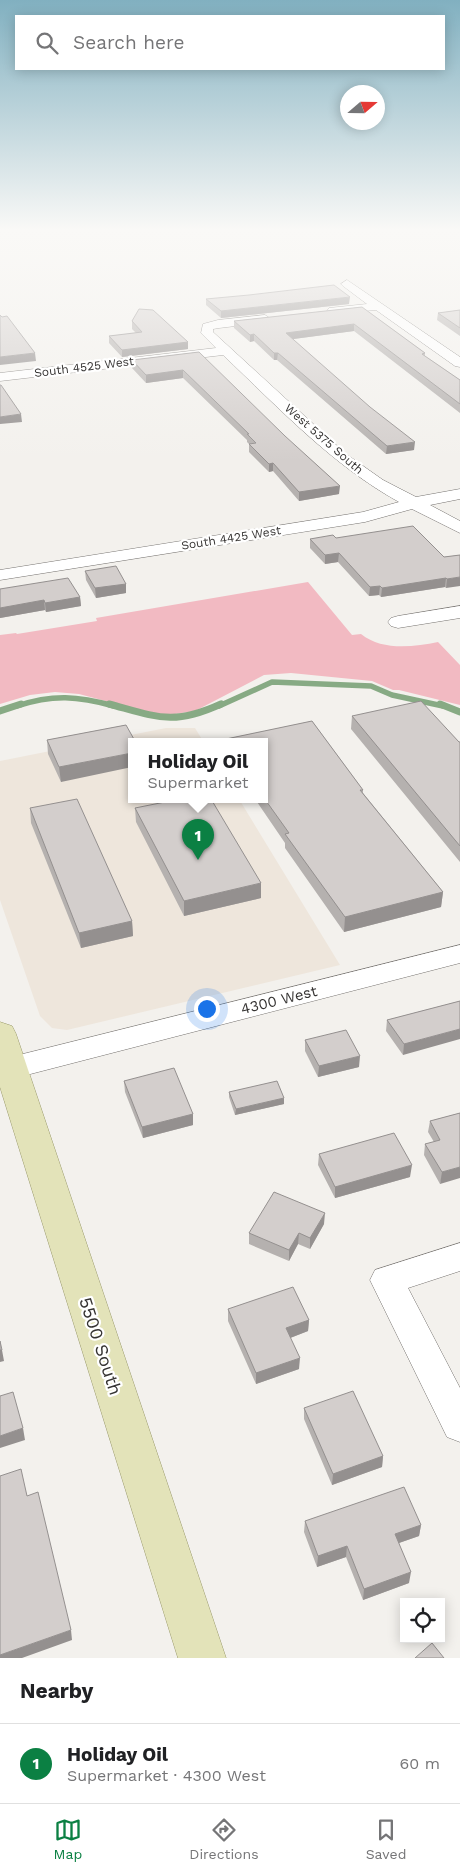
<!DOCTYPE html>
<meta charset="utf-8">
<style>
body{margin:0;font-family:"Work Sans",sans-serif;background:#f2f2f2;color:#202124}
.controls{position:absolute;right:15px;bottom:15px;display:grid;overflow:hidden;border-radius:0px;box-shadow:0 2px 12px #0003}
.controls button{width:45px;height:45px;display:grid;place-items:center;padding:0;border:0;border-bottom:1px solid #e0e0e0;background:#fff;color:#202124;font:25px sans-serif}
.compass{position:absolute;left:340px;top:85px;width:45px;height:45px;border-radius:50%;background:#fff;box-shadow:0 2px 12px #0003;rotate:70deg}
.you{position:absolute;left:206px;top:1008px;width:18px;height:18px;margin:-12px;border:4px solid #fff;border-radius:50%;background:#1a73e8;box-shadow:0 0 0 8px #1a73e833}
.badge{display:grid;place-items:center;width:32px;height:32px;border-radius:50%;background:#0b8043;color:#fff;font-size:16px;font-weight:700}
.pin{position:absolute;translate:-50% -41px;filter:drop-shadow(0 1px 2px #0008)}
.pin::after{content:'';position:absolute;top:26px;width:18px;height:15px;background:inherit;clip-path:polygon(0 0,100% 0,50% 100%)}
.popup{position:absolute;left:128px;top:738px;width:140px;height:65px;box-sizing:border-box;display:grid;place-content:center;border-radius:0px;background:#fff;filter:drop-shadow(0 1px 4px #0005);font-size:16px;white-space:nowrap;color:#757577}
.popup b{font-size:19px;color:#202124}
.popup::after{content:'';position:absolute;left:50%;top:100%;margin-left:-10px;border:10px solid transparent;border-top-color:#fff}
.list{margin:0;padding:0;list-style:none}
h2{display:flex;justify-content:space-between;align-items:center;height:65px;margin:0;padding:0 20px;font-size:21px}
h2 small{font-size:16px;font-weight:400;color:#757577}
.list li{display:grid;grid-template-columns:32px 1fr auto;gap:15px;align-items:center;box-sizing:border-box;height:80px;padding:0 20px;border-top:1px solid #e0e0e0}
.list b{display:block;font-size:19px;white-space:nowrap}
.list p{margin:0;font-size:16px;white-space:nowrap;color:#757577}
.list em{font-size:16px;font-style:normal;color:#757577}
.icon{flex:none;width:28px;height:28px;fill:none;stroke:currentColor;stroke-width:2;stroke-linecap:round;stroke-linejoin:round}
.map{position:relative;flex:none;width:460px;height:1658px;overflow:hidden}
.search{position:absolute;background:#fff;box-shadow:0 2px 12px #0003;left:15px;right:15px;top:15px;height:55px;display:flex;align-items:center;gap:12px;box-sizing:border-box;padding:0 18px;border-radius:0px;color:#757577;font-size:19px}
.sheet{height:145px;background:#fff}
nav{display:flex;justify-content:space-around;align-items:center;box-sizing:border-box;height:70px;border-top:1px solid #e0e0e0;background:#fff;font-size:14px;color:#757577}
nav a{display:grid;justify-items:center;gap:2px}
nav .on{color:#0b8043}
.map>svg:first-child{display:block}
.built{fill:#eee6dc}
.green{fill:#f2bac2}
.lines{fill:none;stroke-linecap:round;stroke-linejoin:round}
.stream-far1{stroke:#87aa84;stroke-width:5.5}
.stream{stroke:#87aa84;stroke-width:7}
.minor-casing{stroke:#75726f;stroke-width:1}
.major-casing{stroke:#9a9a6c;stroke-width:1}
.minor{fill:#fff;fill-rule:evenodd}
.major{fill:#e3e3b9;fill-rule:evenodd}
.wall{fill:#b5b1af}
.shaded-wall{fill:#94908f}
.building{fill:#d3cecc;stroke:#94908f}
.labels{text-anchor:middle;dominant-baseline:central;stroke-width:4.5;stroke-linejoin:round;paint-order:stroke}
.far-street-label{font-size:12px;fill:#353332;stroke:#fff}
.street-label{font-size:15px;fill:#353332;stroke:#fff}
.near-street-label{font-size:18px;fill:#353332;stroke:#fff}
</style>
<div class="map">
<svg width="460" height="1658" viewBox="0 0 460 1658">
<rect width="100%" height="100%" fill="#f3f1ed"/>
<path class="built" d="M166 728H195L203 741H132V799H239L340 965 67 1030 52 1028 40 1016 0 900V761Z"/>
<path class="green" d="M308 582 352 635 361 634C382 651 413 647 438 642L460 665V705L399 690H393L372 681 291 673 264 675 195 711 168 715 151 713 79 694 55 692 30 695 0 704V635L16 633 17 634 97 621 96 618Z"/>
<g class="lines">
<path class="stream-far1" d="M17 706C53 694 78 696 114 706
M219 706 272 682 371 686 392 695 443 706"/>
<path class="stream" d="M109 704C157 717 173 726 221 704
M440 704 460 712
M0 711 21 704"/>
<g class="minor-casing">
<path id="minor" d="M347 280 460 357V367L455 366 376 310 329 314 327 311 329 308 367 304 343 286 341 284Z
M265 315 271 319 269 322 219 328 213 329V332L346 454 383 480 416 497 460 489V499L430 505 460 521V533L412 509 365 522 0 580V570L363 512 399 502C332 465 279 408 223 355L0 381V373L216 348 201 333 203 324 218 320Z
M460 606V618L398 628 391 626 388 622 391 618 398 616Z
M460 945V963L11 1079 0 1074 1 1060 11 1057Z
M460 1243V1271L408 1288 460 1388V1442L447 1437 370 1280 375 1270Z"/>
</g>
<g class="major-casing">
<path id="major" d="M0 1022 12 1026 16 1034 226 1658H178L0 1087Z"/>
</g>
<use href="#minor" class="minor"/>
<use href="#major" class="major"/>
</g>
<path class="wall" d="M206 299 349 304 221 318 206 305Z
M362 307 425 353V356L460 380V413L354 331 293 339 414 450 386 454 277 360H274L254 341 250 342 234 328V321Z
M460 310V336L437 320 438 313Z
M132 321 188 342V349L122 357 109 343V336L136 333 132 329Z
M199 352 339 494 299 501 273 471 269 472 249 452V444L247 442V440L183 378 146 383 132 368V360Z
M336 538 444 557 460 555 446 588 445 587 381 597 379 595 369 596 338 562 325 564 310 548V539Z
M85 571 126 584V593L96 598 86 580Z
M0 589 80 597 81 606 46 612 45 610 0 618Z
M352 716 460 742V862L351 729Z
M312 721 363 790V793L443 892 441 907 344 932 285 848V843L255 799H264V741H226V739Z
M126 725 61 782 48 754 47 740Z
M30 808 132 921 133 936 81 948 31 823Z
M135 808 261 883V898L184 916 136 822Z
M460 1001 403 1055 386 1031 387 1020Z
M305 1040 359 1067 318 1077 305 1051Z
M124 1081 193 1114V1125L143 1138 125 1092Z
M229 1092 284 1098V1104L235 1115 229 1097Z
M460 1113 440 1184 424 1155 425 1144 434 1142 428 1132 430 1121Z
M319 1154 410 1177 335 1198 318 1165Z
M324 1224 310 1249 298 1244 289 1261 249 1244V1233Z
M228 1309 309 1320 308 1331 290 1338 299 1369 256 1384 228 1321Z
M304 1408 383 1456 382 1467 332 1485 304 1419Z
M305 1521 421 1525 419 1536 399 1543 409 1583 363 1600 346 1557 317 1567 304 1532Z"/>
<path class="shaded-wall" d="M350 297 349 304 221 318V311Z
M354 324V331L286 340V333Z
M254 334V341L250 342V335Z
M188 342V349L122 357V350Z
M35 353 36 361 0 365V357Z
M274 353H278L277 360H274Z
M183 370V378L146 383V375Z
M21 414 22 422 0 424V417Z
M415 442 414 450 386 454 387 446Z
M273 463V471L269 472V464Z
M340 486 339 494 299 501V492Z
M339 553 338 562 325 564V555Z
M460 577V586L446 588 447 579Z
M446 578 445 587 381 597 382 588Z
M126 584V593L96 598 95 588Z
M380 586 379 595 369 596 370 587Z
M80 597 81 606 46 612 45 603Z
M44 600 45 610 0 618V608Z
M132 753V767L61 782 59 767Z
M261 883V898L184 916V901Z
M443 892 441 907 344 932 345 917Z
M132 921 133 936 81 948 79 933Z
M460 1029V1039L403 1055 404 1044Z
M360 1056 359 1067 318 1077 319 1066Z
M284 1098V1104L235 1115 236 1109Z
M193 1114V1125L143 1138 142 1127Z
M412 1165 410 1177 335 1198V1187Z
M460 1167V1178L440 1184 442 1172Z
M325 1213 324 1224 310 1249V1238Z
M299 1233 298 1244 289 1261V1250Z
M309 1320 308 1331 285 1340 286 1328Z
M0 1350H2L4 1361 0 1362Z
M300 1358 299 1369 256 1384V1373Z
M23 1428 25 1440 0 1448V1436Z
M383 1456 382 1467 332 1485 333 1474Z
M421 1525 419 1536 393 1545 395 1534Z
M347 1546 346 1557 317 1567 318 1556Z
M411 1572 409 1583 363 1600 364 1589Z
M71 1630 72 1640 22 1658H0V1655Z"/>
<path class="building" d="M334 285 350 297 221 311 206 299 249 295Z
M362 307 425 353 422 354 460 380V404L354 324 286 333 370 407 415 442 387 446 278 353H274L254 334 250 335 234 321Z
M139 309 153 310 188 342 122 350 109 336 142 332 132 321Z
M460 310V328L438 313Z
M0 315 2 317 7 316 35 353 0 357Z
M199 352 285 436 340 486 299 492 273 463 269 464 249 444 256 443 247 434H249L183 370 146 375 132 360Z
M0 385H1L21 414 0 417Z
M413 526 444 557 460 555V577L447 579 446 578 382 588 380 586 370 587 339 553 325 555 310 539 333 535 336 538Z
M116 566 126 584 95 588 85 571Z
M68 578 80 597 45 603 44 600 0 608V589Z
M421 701 459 742H460V846L352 716Z
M312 721 363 790H360L443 892 345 917 285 834 289 833 264 798V741H228L226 739Z
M126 725 135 741H132V753L59 767 47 740Z
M77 799 132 921 79 933 30 808Z
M180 799H211L261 883 184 901 135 808Z
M460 1001V1029L404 1044 387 1020Z
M346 1030 360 1056 319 1066 305 1040Z
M174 1068 193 1114 142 1127 124 1081Z
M277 1081 284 1098 236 1109 229 1092Z
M460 1113V1167L442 1172 425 1144 440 1140 430 1121Z
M394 1133 412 1165 335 1187 319 1154Z
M274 1192 325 1213 310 1238 299 1233 289 1250 249 1233Z
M293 1287 309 1320 286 1328 300 1358 256 1373 228 1309Z
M0 1341 2 1350H0Z
M353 1391 383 1456 333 1474 304 1408Z
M13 1392 23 1428 0 1436V1396Z
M21 1469 27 1496 38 1492 71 1630 0 1655V1476Z
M404 1487 421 1525 395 1534 411 1572 364 1589 347 1546 318 1556 305 1521Z
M432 1643 444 1658H415Z"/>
<linearGradient id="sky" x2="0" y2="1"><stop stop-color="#81b0c0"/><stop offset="0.5" stop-color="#faf9f7"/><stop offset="1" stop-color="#faf9f7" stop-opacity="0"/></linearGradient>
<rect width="460" height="461" fill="url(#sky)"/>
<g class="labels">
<g class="far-street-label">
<text transform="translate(84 367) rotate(-7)">South 4525 West</text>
<text transform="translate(324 439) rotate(41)">West 5375 South</text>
<text transform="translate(231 538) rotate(-9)">South 4425 West</text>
</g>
<g class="street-label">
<text transform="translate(279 1000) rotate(-14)">4300 West</text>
</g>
<g class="near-street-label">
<text transform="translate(101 1346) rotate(72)">5500 South</text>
</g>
</g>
</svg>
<div class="controls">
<button><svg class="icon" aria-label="locate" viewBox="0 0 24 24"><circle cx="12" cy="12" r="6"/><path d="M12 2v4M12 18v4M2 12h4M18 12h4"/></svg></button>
</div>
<svg class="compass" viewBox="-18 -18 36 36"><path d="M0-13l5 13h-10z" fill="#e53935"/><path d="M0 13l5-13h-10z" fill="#757577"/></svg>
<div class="you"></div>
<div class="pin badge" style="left:198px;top:860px">1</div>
<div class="popup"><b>Holiday Oil</b>Supermarket</div>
<div class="search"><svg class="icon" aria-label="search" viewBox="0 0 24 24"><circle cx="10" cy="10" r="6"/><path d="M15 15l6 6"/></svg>Search here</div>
</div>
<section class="sheet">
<h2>Nearby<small></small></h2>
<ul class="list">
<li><span class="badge">1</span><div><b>Holiday Oil</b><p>Supermarket · 4300 West</p></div><em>60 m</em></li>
</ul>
</section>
<nav>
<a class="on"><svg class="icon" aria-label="map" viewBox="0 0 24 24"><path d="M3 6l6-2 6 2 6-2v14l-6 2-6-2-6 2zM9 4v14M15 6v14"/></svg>Map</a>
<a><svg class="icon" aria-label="directions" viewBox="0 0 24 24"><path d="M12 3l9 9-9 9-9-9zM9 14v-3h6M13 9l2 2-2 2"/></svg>Directions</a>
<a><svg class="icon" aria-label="saved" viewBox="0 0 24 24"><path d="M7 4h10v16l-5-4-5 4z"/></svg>Saved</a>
</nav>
